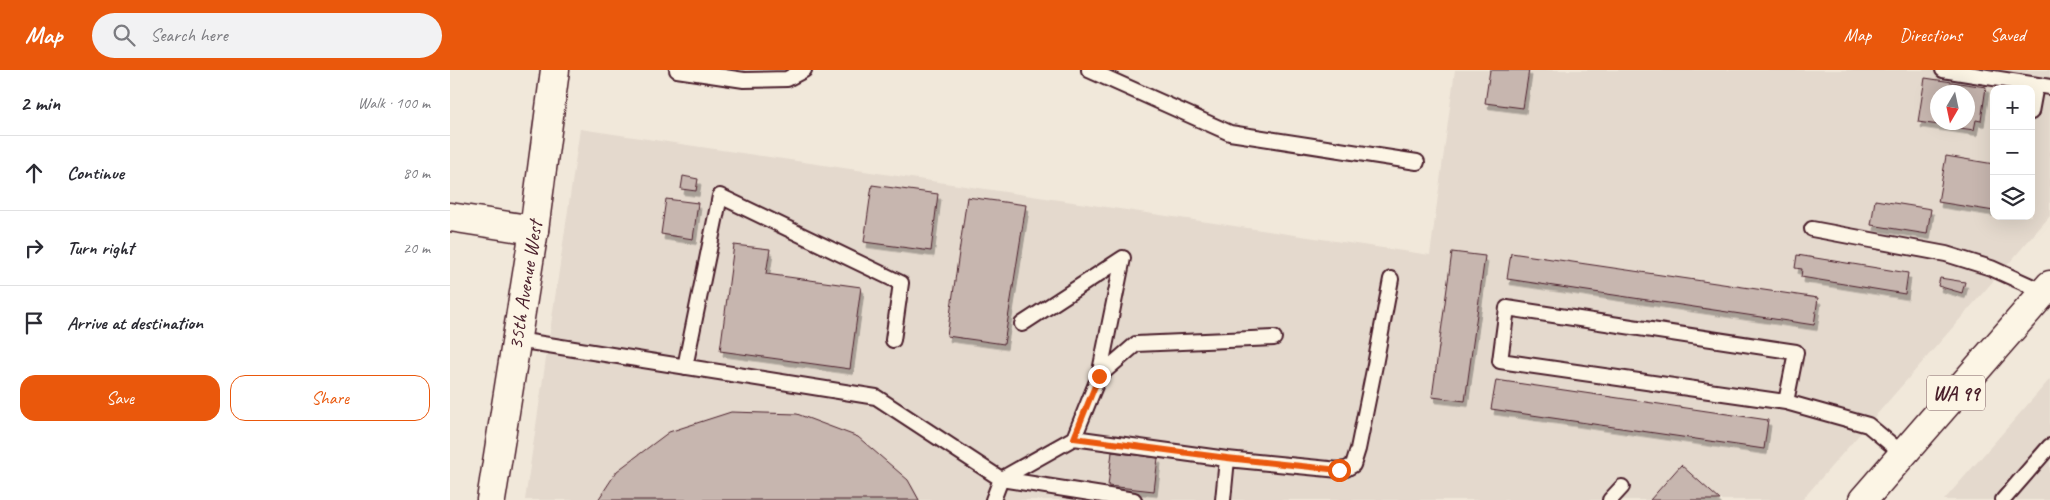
<!DOCTYPE html>
<meta charset="utf-8">
<style>
body{margin:0;font-family:Caveat,sans-serif;background:#f2f2f3;color:#2b2b33}
.controls{position:absolute;right:15px;top:15px;display:grid;overflow:hidden;border-radius:10px;box-shadow:0 5px 20px #0002}
.controls button{width:45px;height:45px;display:grid;place-items:center;padding:0;border:0;border-bottom:1px solid #e1e1e2;background:#fff;color:#2b2b33;font:25px sans-serif}
.compass{position:absolute;left:1480px;top:15px;width:45px;height:45px;border-radius:50%;background:#fff;box-shadow:0 5px 20px #0002;rotate:189deg}
.stop{position:absolute;width:15px;height:15px;margin:-11px;border:4px solid #ea580c;border-radius:50%;background:#fff}
.stop.end{background:#ea580c;border-color:#fff;box-shadow:0 1px 5px #0008}
.list{margin:0;padding:0;list-style:none}
h2{display:flex;justify-content:space-between;align-items:center;height:65px;margin:0;padding:0 20px;font-size:21px}
h2 small{font-size:16px;font-weight:400;color:#7c7c81}
.list li{display:grid;grid-template-columns:32px 1fr auto;gap:15px;align-items:center;box-sizing:border-box;height:75px;padding:0 20px;border-top:1px solid #e1e1e2}
.list b{display:block;font-size:19px;white-space:nowrap}
.list em{font-size:16px;font-style:normal;color:#7c7c81}
.actions{display:flex;gap:10px;padding:15px 20px}
.actions a{flex:1;padding:11px 0;border:1px solid #ea580c;border-radius:15px;text-align:center;font-size:18px;color:#ea580c}
.actions .main{background:#ea580c;color:#fff}
.icon{flex:none;width:28px;height:28px;fill:none;stroke:currentColor;stroke-width:2;stroke-linecap:round;stroke-linejoin:round}
.map{position:relative;flex:none;width:1600px;height:430px;overflow:hidden}
header{display:flex;align-items:center;gap:30px;box-sizing:border-box;height:70px;padding:0 25px;background:#ea580c;color:#fff}
header strong{font-size:24px}
nav{display:flex;gap:28px;margin-inline-start:auto;font-size:18px}
.search{width:350px;height:45px;background:#f2f2f3;display:flex;align-items:center;gap:12px;box-sizing:border-box;padding:0 18px;border-radius:28px;color:#7c7c81;font-size:19px}
main{display:flex}
aside{flex:1;background:#fff}
.map>svg:first-child{display:block}
.built{fill:#e4d9cd;fill-rule:evenodd}
.building{fill:#c7b6af;stroke:#4a1f2b;fill-rule:evenodd;filter:url(#shadow)}
.lines{fill:none;stroke-linecap:round;stroke-linejoin:round}
.service-casing{stroke:#4a1f2b;stroke-width:18}
.minor-casing{stroke:#4a1f2b;stroke-width:31}
.tertiary-casing{stroke:#4a1f2b;stroke-width:31}
.trunk-casing{stroke:#4a1f2b;stroke-width:31}
.service{stroke:#fcf5e5;stroke-width:14}
.minor{stroke:#fcf5e5;stroke-width:28}
.tertiary{stroke:#fcf5e5;stroke-width:28}
.trunk{stroke:#fcf5e5;stroke-width:28}
.route{stroke:#ea580c;stroke-width:6}
.labels{text-anchor:middle;dominant-baseline:central;stroke-width:4.5;stroke-linejoin:round;paint-order:stroke}
.shield{fill:#fcf5e5;stroke:#7f5f63;stroke-width:1}
.shield-label{font-size:20px;font-weight:bold;fill:#4a1f2b}
.street-label{font-size:21px;fill:#4a1f2b;stroke:#fcf5e5}
</style>
<header>
<strong>Map</strong>
<div class="search"><svg class="icon" aria-label="search" viewBox="0 0 24 24"><circle cx="10" cy="10" r="6"/><path d="M15 15l6 6"/></svg>Search here</div>
<nav><a>Map</a><a>Directions</a><a>Saved</a></nav>
</header>
<main>
<aside>
<h2>2 min<small>Walk · 100 m</small></h2>
<ul class="list">
<li><svg class="icon" aria-label="ahead" viewBox="0 0 24 24"><path d="M12 20V5M6 11l6-6 6 6"/></svg><div><b>Continue</b></div><em>80 m</em></li>
<li><svg class="icon" aria-label="right" viewBox="0 0 24 24"><path d="M7 20v-9h11M14 6l5 5-5 5"/></svg><div><b>Turn right</b></div><em>20 m</em></li>
<li><svg class="icon" aria-label="arrive" viewBox="0 0 24 24"><path d="M6 21V4h12l-3 4 3 4H6"/></svg><div><b>Arrive at destination</b></div></li>
</ul>
<div class="actions"><a class="main">Save</a><a>Share</a></div>
</aside>
<div class="map">
<svg width="1600" height="430" viewBox="0 0 1600 430">
<defs>
<filter id="shadow"><feDropShadow dx="3" dy="5.5" stdDeviation="0" flood-color="#0004"/></filter>
</defs>
<rect width="100%" height="100%" fill="#f1e8da"/>
<filter id="ink" filterUnits="userSpaceOnUse"><feTurbulence type="fractalNoise" baseFrequency=".02" numOctaves="2"/><feDisplacementMap in="SourceGraphic" scale="10" xChannelSelector="R" yChannelSelector="G"/><feConvolveMatrix kernelMatrix="1 2 1 2 8 2 1 2 1" color-interpolation-filters="sRGB"/></filter>
<g filter="url(#ink)">
<path class="built" d="M1005 0H1600V146L1352 430H75L130 59 980 185ZM1544 19H1581V146H1544ZM1488 22H1518V52H1488Z
M1600 309V430H1494Z"/>
<path class="building" d="M1040 0H1079L1073 38 1035 33Z
M1475 8 1536 17 1531 51 1526 50 1524 60 1468 52ZM1488 22H1518V52H1488Z
M1496 86 1544 94V141L1488 132Z
M233 106 248 109 246 121 231 119Z
M422 115 488 124 481 181 414 172Z
M517 127 576 135 554 274 497 266Z
M216 129 248 133 243 169 211 164Z
M1425 130 1481 139 1477 164 1421 155Z
M284 175 320 179 316 204 411 217 400 299 270 281Z
M1002 182 1035 186 1015 331 982 327Z
M1061 183 1368 228 1364 255 1057 209Z
M1347 185 1458 203 1455 224 1351 207 1352 199 1345 198Z
M1490 208 1515 212 1512 223 1488 216Z
M1046 310 1318 350 1314 379 1041 339Z
M281 342 347 344 408 367 458 410 469 430H148L167 401 219 362Z
M662 382 708 388 704 421 658 416Z
M1231 395 1270 430H1200Z"/>
<g class="lines">
<g class="service-casing">
<path id="service" d="M227 0 294 10 337 9 354 0
M639 0 780 63 967 92
M1493 0 1600 17
M1581 42 1586 15
M1362 159 1496 184 1541 198 1594 222
M572 254 673 188 649 306
M67 270 426 327 551 409 684 430
M235 297 270 126 451 213 443 270
M1336 332 1050 291 1057 238 1346 282 1336 332 1418 355 1453 384
M624 368 649 306 686 274 824 268
M777 389 889 400 896 399 903 395 908 379 925 295 941 209
M543 430 551 409 624 368 777 389 773 430
M1160 430 1172 417
M1553 430 1600 376"/>
</g>
<g class="minor-casing">
<path id="minor" d="M0 147 84 160"/>
</g>
<g class="tertiary-casing">
<path id="tertiary" d="M41 430 84 160 105 0"/>
</g>
<g class="trunk-casing">
<path id="trunk" d="M1413 430 1600 215"/>
</g>
<use href="#service" class="service"/>
<use href="#minor" class="minor"/>
<use href="#tertiary" class="tertiary"/>
<use href="#trunk" class="trunk"/>
</g>
</g>
<g class="lines" filter="url(#ink)">
<path class="route" d="M649 306 624 368 777 388 889 400"/>
</g>
<g class="labels">
<rect class="shield" x="1477" y="305.5" width="58" height="35" rx="4"/>
<g class="shield-label">
<text x="1506" y="323">WA 99</text>
</g>
<g class="street-label">
<text transform="translate(75 215) rotate(-81)">35th Avenue West</text>
</g>
</g>
</svg>
<div class="controls">
<button>+</button>
<button>−</button>
<button><svg class="icon" aria-label="layers" viewBox="0 0 24 24"><path d="M12 4l9 5-9 5-9-5zM3 14l9 5 9-5"/></svg></button>
</div>
<svg class="compass" viewBox="-18 -18 36 36"><path d="M0-13l5 13h-10z" fill="#e53935"/><path d="M0 13l5-13h-10z" fill="#7c7c81"/></svg>
<div class="stop" style="left:889px;top:400px"></div>
<div class="stop end" style="left:649px;top:306px"></div>
</div>
</main>
